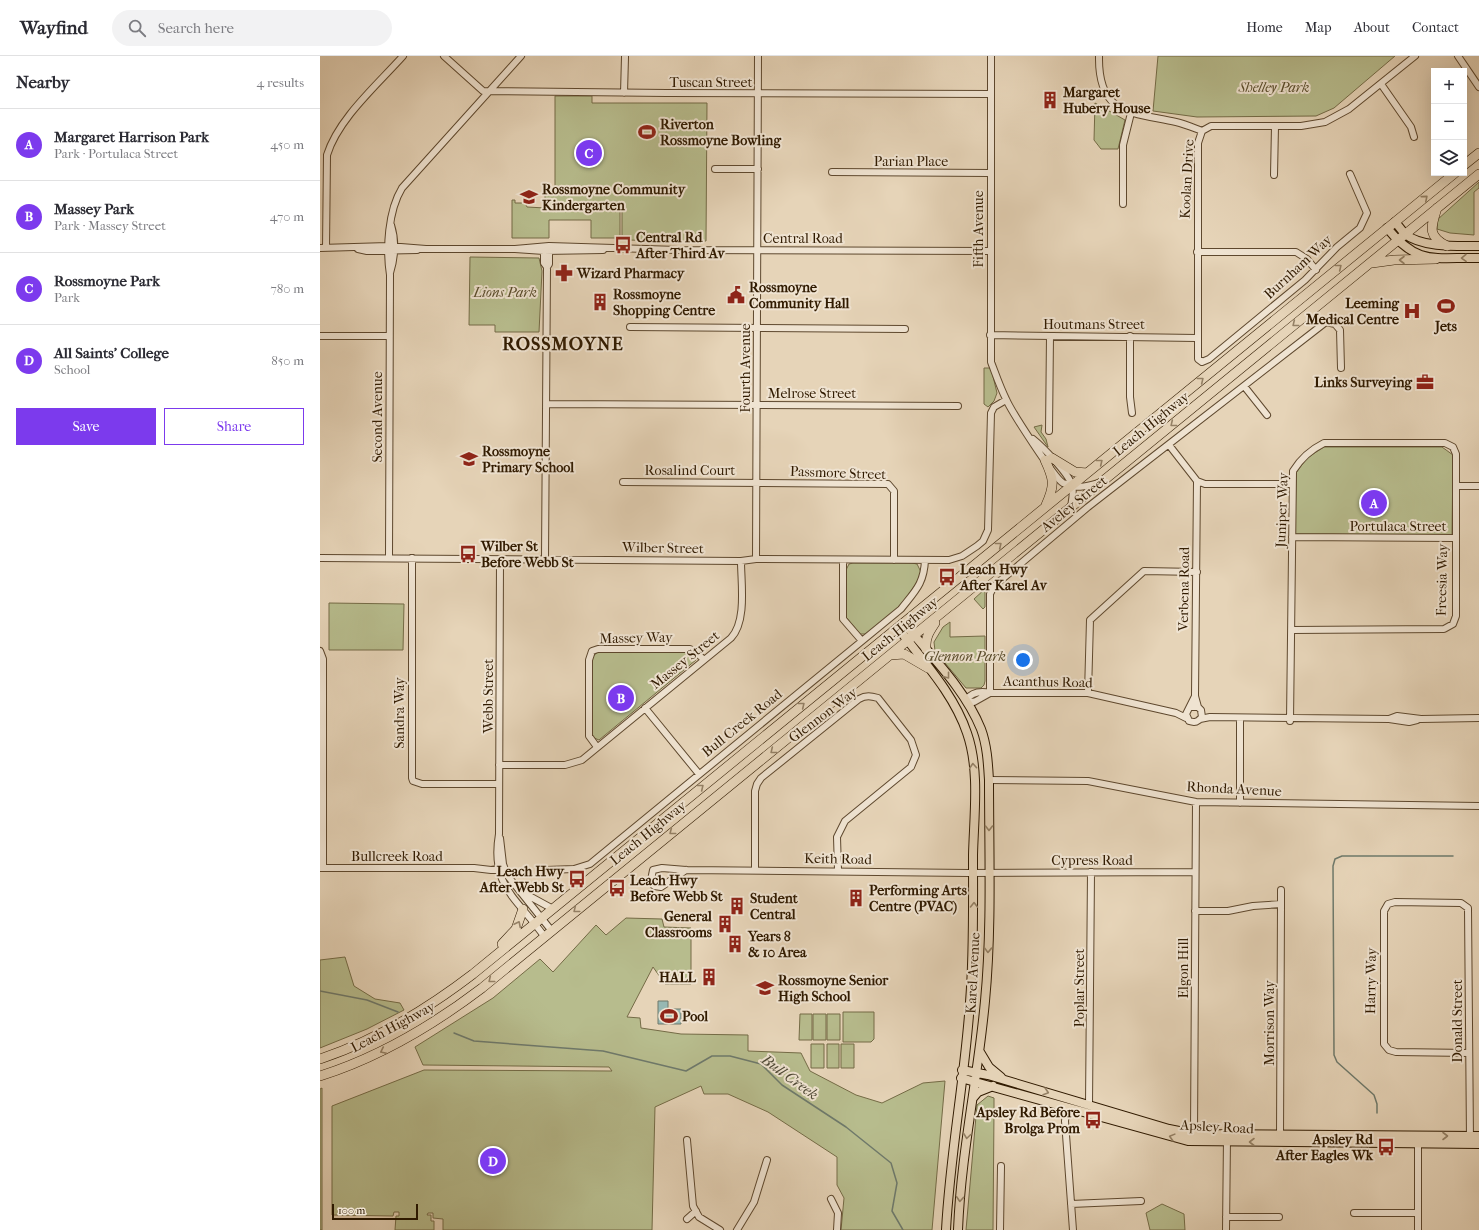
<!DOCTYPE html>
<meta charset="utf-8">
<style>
body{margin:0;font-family:"IM FELL French Canon",serif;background:#f2f2f3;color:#2b2b33}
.controls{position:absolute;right:12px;top:12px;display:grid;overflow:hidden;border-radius:0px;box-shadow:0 4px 16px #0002}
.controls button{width:36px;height:36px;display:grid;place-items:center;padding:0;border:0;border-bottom:1px solid #e1e1e2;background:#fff;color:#2b2b33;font:20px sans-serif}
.scale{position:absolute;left:12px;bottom:10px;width:86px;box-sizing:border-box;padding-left:4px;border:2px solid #301a00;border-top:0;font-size:11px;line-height:14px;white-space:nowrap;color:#301a00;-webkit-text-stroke:3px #efe3d1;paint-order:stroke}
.you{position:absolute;left:703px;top:604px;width:14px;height:14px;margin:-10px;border:3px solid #fff;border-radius:50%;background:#1a73e8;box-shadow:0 0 0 6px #1a73e833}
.badge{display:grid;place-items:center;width:26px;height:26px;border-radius:50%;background:#7c3aed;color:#fff;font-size:13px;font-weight:700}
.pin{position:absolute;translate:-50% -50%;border:2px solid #fff;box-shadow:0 1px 4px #0006}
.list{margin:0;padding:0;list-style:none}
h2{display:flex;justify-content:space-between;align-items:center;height:52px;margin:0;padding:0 16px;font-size:17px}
h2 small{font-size:13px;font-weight:400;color:#7c7c81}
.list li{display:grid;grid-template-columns:26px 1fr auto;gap:12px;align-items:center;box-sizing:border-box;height:72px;padding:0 16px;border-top:1px solid #e1e1e2}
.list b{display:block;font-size:15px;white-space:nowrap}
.list p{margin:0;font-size:13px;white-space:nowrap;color:#7c7c81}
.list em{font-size:13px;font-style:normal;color:#7c7c81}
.actions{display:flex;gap:8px;padding:12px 16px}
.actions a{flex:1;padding:9px 0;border:1px solid #7c3aed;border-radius:0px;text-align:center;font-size:14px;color:#7c3aed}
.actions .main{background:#7c3aed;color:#fff}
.icon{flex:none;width:22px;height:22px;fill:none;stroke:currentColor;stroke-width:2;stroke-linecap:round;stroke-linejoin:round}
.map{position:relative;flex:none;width:1159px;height:1174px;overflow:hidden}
header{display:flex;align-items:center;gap:24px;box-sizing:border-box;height:56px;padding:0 20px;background:#fff;border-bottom:1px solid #e1e1e2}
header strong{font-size:19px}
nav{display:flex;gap:22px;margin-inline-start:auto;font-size:14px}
.search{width:280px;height:36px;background:#f2f2f3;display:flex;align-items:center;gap:10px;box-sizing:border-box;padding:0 14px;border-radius:22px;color:#7c7c81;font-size:15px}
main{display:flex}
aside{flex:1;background:#fff}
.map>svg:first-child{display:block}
.green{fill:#b7bc8d;stroke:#746b46}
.water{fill:#97b8b3;stroke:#6e796b}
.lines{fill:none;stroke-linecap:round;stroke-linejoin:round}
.shore{stroke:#64695a;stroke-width:1}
.stream{stroke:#6e796b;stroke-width:1.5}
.minor-casing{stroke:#5e482e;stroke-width:8}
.major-casing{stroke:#301a00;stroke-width:10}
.highway-casing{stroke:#301a00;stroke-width:10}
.minor{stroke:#efe3d1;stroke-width:6}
.major{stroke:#e6d4b8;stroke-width:8}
.highway{stroke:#e6d4b8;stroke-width:9}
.oneway{stroke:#948065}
.labels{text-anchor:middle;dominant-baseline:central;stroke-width:4;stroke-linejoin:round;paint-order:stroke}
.street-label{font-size:14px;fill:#301a00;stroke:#efe3d1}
.park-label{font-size:14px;font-style:italic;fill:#584b2a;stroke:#efe3d1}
.poi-label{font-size:14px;font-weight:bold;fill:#301a00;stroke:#efe3d1;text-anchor:start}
.water-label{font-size:15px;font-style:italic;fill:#4f4936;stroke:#efe3d1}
.district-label{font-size:18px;font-weight:bold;letter-spacing:1px;fill:#301a00;stroke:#efe3d1}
</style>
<header>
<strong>Wayfind</strong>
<div class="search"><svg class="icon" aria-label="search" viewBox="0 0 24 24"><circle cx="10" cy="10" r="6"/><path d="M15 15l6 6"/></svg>Search here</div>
<nav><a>Home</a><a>Map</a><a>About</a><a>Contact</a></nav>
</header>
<main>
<aside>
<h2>Nearby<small>4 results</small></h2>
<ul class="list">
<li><span class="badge">A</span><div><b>Margaret Harrison Park</b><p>Park · Portulaca Street</p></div><em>450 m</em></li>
<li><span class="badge">B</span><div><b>Massey Park</b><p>Park · Massey Street</p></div><em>470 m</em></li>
<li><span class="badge">C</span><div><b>Rossmoyne Park</b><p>Park</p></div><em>780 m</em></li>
<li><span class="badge">D</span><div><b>All Saints’ College</b><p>School</p></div><em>850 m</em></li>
</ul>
<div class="actions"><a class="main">Save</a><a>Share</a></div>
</aside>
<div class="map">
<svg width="1159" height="1174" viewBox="0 0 1159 1174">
<rect width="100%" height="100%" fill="#e6d4b8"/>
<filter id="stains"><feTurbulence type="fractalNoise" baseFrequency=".005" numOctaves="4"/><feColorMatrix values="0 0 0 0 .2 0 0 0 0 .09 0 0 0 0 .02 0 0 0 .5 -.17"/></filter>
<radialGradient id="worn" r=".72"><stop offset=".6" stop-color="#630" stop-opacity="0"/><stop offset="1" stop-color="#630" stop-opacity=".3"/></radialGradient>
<path class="green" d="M838 0H1075L1014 52 996 60 877 61 833 55Z
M235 40H272V47H387L386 185 302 184V153H300V182H271V164H229V182H192V144H195V147H205L207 151 225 152V133H235Z
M775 47 805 64 798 93H781L774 84Z
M1159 126V132L1154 136V179L1130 177 1117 173V164Z
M150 201 219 202 222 215 219 276H175V269H149Z
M664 312H671L677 337 674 345 668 351 664 348Z
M722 369 721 376 726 383 728 391 714 371Z
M1004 391H1122L1133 399 1132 479 975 478 976 417 987 402Z
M533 507H592L597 508 601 516C596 535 563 571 545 578H540L526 561V514L529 508Z
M665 533V551L663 553 654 543Z
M9 547 84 548 83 594H9Z
M630 566V581L665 580V625L664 629 661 632H646L615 595 614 586 623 571Z
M278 596H369L373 597 376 604 279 684 272 681 271 678 272 601Z
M306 862 342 863 344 871 371 872V928H345L333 911 307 961 320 962 321 972 361 978 428 979V995L481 997 490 1015 536 1039 562 1047 603 1027 625 1025 612 1174H521L524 1142 517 1129V1101L448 1056 408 1038H384L381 1030 335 1051 332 1174H123V1163L113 1162V1157H108L107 1159H111V1165H114V1174H75L76 1160H79V1156H74L73 1160 12 1159V1050L104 1014 292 1015 289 1011 103 1009 95 991 173 942 220 903 233 916 276 869 286 879Z
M25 901 34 930 55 943 80 947 84 954 47 973 0 992V904Z
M523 956H554V983L551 986H523Z
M480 958H492V984H479Z
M493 958H506V984H493Z
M507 958H520V984H507Z
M491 988H504V1012H491Z
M507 988H519V1012H507Z
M521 988H534V1012H521Z
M2 1032V1174H0V1033Z
M668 1040 674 1042V1055L673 1174H646L657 1049Z
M842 1148 864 1158 865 1174H830L826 1157Z"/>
<path class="water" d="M338 945H348V953H361V968H338Z"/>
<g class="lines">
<path class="shore" d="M344 955 356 957 357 963H343L342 957Z"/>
<path class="stream" d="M0 935 47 944 78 956
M134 977 154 985 283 995 366 1015 392 1000H410L441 1008 462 1029 526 1071 571 1107 577 1127 572 1155 583 1174
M1057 1057V1048L1054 1039 1017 1006 1014 999 1013 810 1015 803 1022 800H1133"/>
<g class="minor-casing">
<path id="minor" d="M124 0 163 35 347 37 671 38
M671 0V306C676 319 680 331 686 343 691 355 735 423 743 427 756 433 765 431 778 427
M779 0C778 59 810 56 856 66 865 68 874 72 882 75
M1138 0 1159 31
M1061 28 1091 71 1094 81
M304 37 305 1
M395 113H438
M512 116 670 117
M1030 118 1047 157 1040 172 1017 191 985 224 889 303 882 306 878 303V87L882 75 891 70H981L1005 66 1029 53 1095 0
M954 119 955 70
M803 148V89L811 57
M0 192 68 190 106 193H195L224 195 283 194
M6 192 7 99C18 63 57 29 83 0
M224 192V207L227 211
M38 193 47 195 97 194
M195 193 229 190 358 194 670 195
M877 196H976L987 203 996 214
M70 217C75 201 76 185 71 169
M310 271 585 273
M670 279 877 282
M0 280H69
M810 280V341L812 357
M924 330 947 359
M226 348 638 350
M729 375 730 280
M713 383C723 391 748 417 752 429 754 436 752 444 751 451
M849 389 877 425 885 428H972
M877 425 875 640 878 651
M303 426 568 428 574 435V504
M1136 430H1159
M972 481 1135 482
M0 502 421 505 436 503 629 504 642 500 657 490 663 485 668 474 671 357 674 351 686 344
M69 502 70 219C66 193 68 155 82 132L201 0
M92 502V722L93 725 102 728H179
M180 503 179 778C170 830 197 842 224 880
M225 503 227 211 229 208V190
M436 503 438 0
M523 504V563L542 585
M0 595 3 603V812
M670 637V538L674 530 768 451 1006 266 1015 268 1020 274 1021 312
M670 637 654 646 646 644C652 636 661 635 670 637H768L856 657 866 662
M768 637 770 564 824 515 877 516
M870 651H878L881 654 882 661C878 666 875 667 869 665L866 658 875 640
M325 652 379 718
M920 662V747
M880 663 890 661 1069 663 1077 660 1101 663 1159 662
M1069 663 1089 666 1097 664
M970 665 973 415C981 402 990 394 1004 387H1125L1133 391 1136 398V560L1133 568 1124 573 972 574
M277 691 269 680V604L272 595 278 593H370L376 596 384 604
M179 709H245L262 704 411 582C427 565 421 527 421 505
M669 724 768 725 876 746 1159 750
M180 782 183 808 187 819 231 874
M0 812H154L171 814 184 812
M226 814 254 813 270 808 581 553C595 535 604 528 605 504
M366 814 341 831 334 830 331 824 333 814 342 812 366 814 649 817 875 816
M435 814V735L437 728 441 722 539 643C546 639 551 640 558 642L591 684 596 699 591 711 525 765 517 781 518 814
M961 834V848
M200 835 233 853
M875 855H908L933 850 961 848 960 1083
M1149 997 1076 996 1069 994 1064 988V855L1068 848 1075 846 1141 847 1148 852 1150 1084
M769 1049 771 816
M747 1052 745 1065 753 1174
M874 1078 876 746
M367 1084 373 1150 379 1161 400 1174
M511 1143 518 1157 517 1174
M751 1148 821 1145
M1034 1157H1098
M906 1161H959
M367 1163 376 1155
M417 1174 434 1146 447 1104
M680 1174 681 1110
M906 1174 907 1082
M1098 1174V1084"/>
</g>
<g class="major-casing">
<path id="major" d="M1075 166C1079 170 1082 175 1085 178 1102 192 1139 190 1159 190
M1067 172C1098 210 1115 201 1159 202
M584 567C611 600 645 633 661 673 667 689 668 707 669 724 669 798 672 872 665 945 658 1022 641 1097 638 1174
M578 572C603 605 634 638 647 677 660 714 654 759 653 799 653 848 654 897 650 946 645 1022 630 1098 626 1174
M660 996 669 1011 681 1021
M642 1014 668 1019 849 1073 874 1078 1159 1080
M641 1022 868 1085 1159 1088
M653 1042 658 1036 673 1030"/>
</g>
<g class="highway-casing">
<path id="highway" d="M1144 109 1159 97
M1117 152C1111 171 1107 180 1127 190
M1052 207 1074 204 1116 203
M732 402 755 416 767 417
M725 404C734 423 735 429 726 449
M606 593C605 582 609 576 615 567
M570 599 584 598 608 612
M182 888 196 873 203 853
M0 1003C57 984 106 954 153 918L1135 117
M0 1020C60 1001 112 970 162 932L1159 118"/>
</g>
<use href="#minor" class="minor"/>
<use href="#major" class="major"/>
<use href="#highway" class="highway"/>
</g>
<defs><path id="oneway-chevron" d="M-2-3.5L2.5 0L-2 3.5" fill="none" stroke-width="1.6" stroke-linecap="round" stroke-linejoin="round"/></defs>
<g class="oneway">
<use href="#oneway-chevron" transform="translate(1105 142) rotate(-40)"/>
<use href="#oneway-chevron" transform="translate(1144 202) rotate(179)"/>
<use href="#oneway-chevron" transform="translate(1082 204) rotate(180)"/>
<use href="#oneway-chevron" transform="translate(1019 211) rotate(-39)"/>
<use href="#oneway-chevron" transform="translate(975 268) rotate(141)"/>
<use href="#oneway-chevron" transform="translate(881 324) rotate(-39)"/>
<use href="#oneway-chevron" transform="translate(853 368) rotate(141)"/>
<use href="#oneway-chevron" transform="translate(780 406) rotate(-39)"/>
<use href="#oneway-chevron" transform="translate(679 489) rotate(-39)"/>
<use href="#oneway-chevron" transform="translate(627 620) rotate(52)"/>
<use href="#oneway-chevron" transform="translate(482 649) rotate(-39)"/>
<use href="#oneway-chevron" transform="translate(453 695) rotate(141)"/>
<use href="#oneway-chevron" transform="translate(653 710) rotate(-94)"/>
<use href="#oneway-chevron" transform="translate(381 731) rotate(-39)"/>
<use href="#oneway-chevron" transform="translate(669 772) rotate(90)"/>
<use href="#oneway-chevron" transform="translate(352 776) rotate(142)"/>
<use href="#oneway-chevron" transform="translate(654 849) rotate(-89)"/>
<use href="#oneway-chevron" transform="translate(256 854) rotate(141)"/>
<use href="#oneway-chevron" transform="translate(198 868) rotate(-63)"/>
<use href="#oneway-chevron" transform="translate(668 894) rotate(92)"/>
<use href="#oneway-chevron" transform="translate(171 924) rotate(141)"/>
<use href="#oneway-chevron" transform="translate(63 995) rotate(155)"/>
<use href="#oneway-chevron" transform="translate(726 1036) rotate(17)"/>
<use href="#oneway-chevron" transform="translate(647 1080) rotate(98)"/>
<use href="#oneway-chevron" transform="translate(1125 1080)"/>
<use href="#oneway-chevron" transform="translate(852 1081) rotate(-165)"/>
<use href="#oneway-chevron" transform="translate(932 1086) rotate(180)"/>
<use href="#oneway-chevron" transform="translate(640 1143) rotate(94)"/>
</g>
<defs>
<g id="building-bare" transform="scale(1.38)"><path d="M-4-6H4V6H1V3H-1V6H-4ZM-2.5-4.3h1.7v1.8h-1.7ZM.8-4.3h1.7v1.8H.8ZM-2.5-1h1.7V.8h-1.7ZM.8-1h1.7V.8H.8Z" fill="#8f2418" stroke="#efe3d1" stroke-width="2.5" paint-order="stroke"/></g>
<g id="stadium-bare" transform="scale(1.38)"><path d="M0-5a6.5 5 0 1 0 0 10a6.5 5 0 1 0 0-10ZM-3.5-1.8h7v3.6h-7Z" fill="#8f2418" stroke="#efe3d1" stroke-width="2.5" paint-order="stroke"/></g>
<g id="school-bare" transform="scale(1.38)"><path d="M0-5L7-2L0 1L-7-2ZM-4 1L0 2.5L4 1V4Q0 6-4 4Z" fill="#8f2418" stroke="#efe3d1" stroke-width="2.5" paint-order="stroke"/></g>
<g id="bus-bare" transform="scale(1.38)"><path d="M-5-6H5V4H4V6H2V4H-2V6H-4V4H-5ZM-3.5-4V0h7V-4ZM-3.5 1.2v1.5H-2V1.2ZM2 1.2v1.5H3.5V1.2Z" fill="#8f2418" stroke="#efe3d1" stroke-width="2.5" paint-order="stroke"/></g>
<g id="pharmacy-bare" transform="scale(1.38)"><path d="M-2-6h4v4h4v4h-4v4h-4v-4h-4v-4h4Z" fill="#8f2418" stroke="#efe3d1" stroke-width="2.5" paint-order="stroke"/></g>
<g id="civic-bare" transform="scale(1.38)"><path d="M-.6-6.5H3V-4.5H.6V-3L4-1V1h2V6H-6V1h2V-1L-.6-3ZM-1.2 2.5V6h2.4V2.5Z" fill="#8f2418" stroke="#efe3d1" stroke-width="2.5" paint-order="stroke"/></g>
<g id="hospital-bare" transform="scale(1.38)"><path d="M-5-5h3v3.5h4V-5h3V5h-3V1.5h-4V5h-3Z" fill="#8f2418" stroke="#efe3d1" stroke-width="2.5" paint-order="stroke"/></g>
<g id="office-bare" transform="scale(1.38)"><path d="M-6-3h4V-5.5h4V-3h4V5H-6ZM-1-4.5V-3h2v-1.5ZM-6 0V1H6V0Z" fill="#8f2418" stroke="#efe3d1" stroke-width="2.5" paint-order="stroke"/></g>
</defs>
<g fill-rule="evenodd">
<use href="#building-bare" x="730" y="44"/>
<use href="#stadium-bare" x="327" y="76"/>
<use href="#school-bare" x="209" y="141"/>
<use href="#bus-bare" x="303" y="189"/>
<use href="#pharmacy-bare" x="244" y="217"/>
<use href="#civic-bare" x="416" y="239"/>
<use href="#building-bare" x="280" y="246"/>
<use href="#stadium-bare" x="1126" y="250"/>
<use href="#hospital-bare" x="1092" y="255"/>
<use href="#office-bare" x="1105" y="326"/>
<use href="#school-bare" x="149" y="403"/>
<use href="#bus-bare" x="148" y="498"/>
<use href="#bus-bare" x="627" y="521"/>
<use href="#bus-bare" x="257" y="823"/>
<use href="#bus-bare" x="297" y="832"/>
<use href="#building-bare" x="536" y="842"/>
<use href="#building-bare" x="417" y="850"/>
<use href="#building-bare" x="405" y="868"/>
<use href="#building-bare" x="415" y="888"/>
<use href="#building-bare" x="389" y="921"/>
<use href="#school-bare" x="445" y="932"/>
<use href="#stadium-bare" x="349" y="960"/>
<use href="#bus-bare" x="773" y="1064"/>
<use href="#bus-bare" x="1066" y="1091"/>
</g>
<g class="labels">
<g class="street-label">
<text x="391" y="26">Tuscan Street</text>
<text x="591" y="105">Parian Place</text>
<text transform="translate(867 123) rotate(-87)">Koolan Drive</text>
<text transform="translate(658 173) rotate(-90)">Fifth Avenue</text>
<text x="483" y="182">Central Road</text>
<text transform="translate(978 211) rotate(-43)">Burnham Way</text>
<text x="774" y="268">Houtmans Street</text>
<text transform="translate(425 312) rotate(-90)">Fourth Avenue</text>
<text x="492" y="337">Melrose Street</text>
<text transform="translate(57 361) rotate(-90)">Second Avenue</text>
<text transform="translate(831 368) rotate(-39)">Leach Highway</text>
<text x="370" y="414">Rosalind Court</text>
<text transform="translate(518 417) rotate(2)">Passmore Street</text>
<text transform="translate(754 448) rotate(-39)">Aveley Street</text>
<text transform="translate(962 454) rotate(-88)">Juniper Way</text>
<text x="1078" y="470">Portulaca Street</text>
<text transform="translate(343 492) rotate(1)">Wilber Street</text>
<text transform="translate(1122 524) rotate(-89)">Freesia Way</text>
<text transform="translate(864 533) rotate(-89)">Verbena Road</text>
<text transform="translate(580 573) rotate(-39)">Leach Highway</text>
<text transform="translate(316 582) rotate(-1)">Massey Way</text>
<text transform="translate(365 604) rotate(-39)">Massey Street</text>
<text transform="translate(728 626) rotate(1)">Acanthus Road</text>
<text transform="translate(168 640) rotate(-90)">Webb Street</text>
<text transform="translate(79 657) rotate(-90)">Sandra Way</text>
<text transform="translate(503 659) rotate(-37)">Glennon Way</text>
<text transform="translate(422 667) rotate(-39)">Bull Creek Road</text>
<text transform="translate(914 733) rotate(3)">Rhonda Avenue</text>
<text transform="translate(328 777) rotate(-39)">Leach Highway</text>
<text x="77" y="800">Bullcreek Road</text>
<text transform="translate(518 803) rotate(1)">Keith Road</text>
<text x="772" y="804">Cypress Road</text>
<text transform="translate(863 912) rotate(-90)">Elgon Hill</text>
<text transform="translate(653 917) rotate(-87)">Karel Avenue</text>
<text transform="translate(1051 925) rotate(-89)">Harry Way</text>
<text transform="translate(759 932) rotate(-90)">Poplar Street</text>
<text transform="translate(1137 965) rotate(-90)">Donald Street</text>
<text transform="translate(949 967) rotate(-90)">Morrison Way</text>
<text transform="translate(73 971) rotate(-28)">Leach Highway</text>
<text transform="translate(897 1071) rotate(3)">Apsley Road</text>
</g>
<g class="park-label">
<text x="954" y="31">Shelley Park</text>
<text x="185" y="236">Lions Park</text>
<text x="645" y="600">Glennon Park</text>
</g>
<g class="poi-label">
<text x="743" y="36">Margaret<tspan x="743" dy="16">Hubery House</tspan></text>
<text x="340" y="68">Riverton<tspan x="340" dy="16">Rossmoyne Bowling</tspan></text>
<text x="222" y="133">Rossmoyne Community<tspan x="222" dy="16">Kindergarten</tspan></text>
<text x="316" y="181">Central Rd<tspan x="316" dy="16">After Third Av</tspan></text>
<text x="257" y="217">Wizard Pharmacy</text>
<text x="429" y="231">Rossmoyne<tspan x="429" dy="16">Community Hall</tspan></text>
<text x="293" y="238">Rossmoyne<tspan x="293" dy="16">Shopping Centre</tspan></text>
<text x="1079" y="247" text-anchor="end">Leeming<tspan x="1079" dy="16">Medical Centre</tspan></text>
<text x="1126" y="270" text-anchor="middle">Jets</text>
<text x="1092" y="326" text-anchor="end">Links Surveying</text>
<text x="162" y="395">Rossmoyne<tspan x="162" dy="16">Primary School</tspan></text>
<text x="161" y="490">Wilber St<tspan x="161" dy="16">Before Webb St</tspan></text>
<text x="640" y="513">Leach Hwy<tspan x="640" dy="16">After Karel Av</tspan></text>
<text x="244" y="815" text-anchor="end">Leach Hwy<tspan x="244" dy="16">After Webb St</tspan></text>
<text x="310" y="824">Leach Hwy<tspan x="310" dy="16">Before Webb St</tspan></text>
<text x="549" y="834">Performing Arts<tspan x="549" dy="16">Centre (PVAC)</tspan></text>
<text x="430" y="842">Student<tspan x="430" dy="16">Central</tspan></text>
<text x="392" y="860" text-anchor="end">General<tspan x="392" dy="16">Classrooms</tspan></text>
<text x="428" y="880">Years 8<tspan x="428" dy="16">&amp; 10 Area</tspan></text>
<text x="376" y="921" text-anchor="end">HALL</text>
<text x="458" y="924">Rossmoyne Senior<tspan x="458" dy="16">High School</tspan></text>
<text x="362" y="960">Pool</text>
<text x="760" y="1056" text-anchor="end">Apsley Rd Before<tspan x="760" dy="16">Brolga Prom</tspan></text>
<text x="1053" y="1083" text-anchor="end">Apsley Rd<tspan x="1053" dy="16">After Eagles Wk</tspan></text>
</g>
<g class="water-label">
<text transform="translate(470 1021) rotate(36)">Bull Creek</text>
</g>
<g class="district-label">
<text x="243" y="288">ROSSMOYNE</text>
</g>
</g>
<rect width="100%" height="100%" filter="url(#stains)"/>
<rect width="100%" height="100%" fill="url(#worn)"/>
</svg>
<div class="controls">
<button>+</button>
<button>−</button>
<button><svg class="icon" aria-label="layers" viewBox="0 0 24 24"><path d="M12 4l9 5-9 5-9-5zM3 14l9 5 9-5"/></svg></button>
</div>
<div class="scale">100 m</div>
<div class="you"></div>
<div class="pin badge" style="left:1054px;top:447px">A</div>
<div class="pin badge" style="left:301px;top:642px">B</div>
<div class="pin badge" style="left:269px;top:97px">C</div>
<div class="pin badge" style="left:173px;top:1105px">D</div>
</div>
</main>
